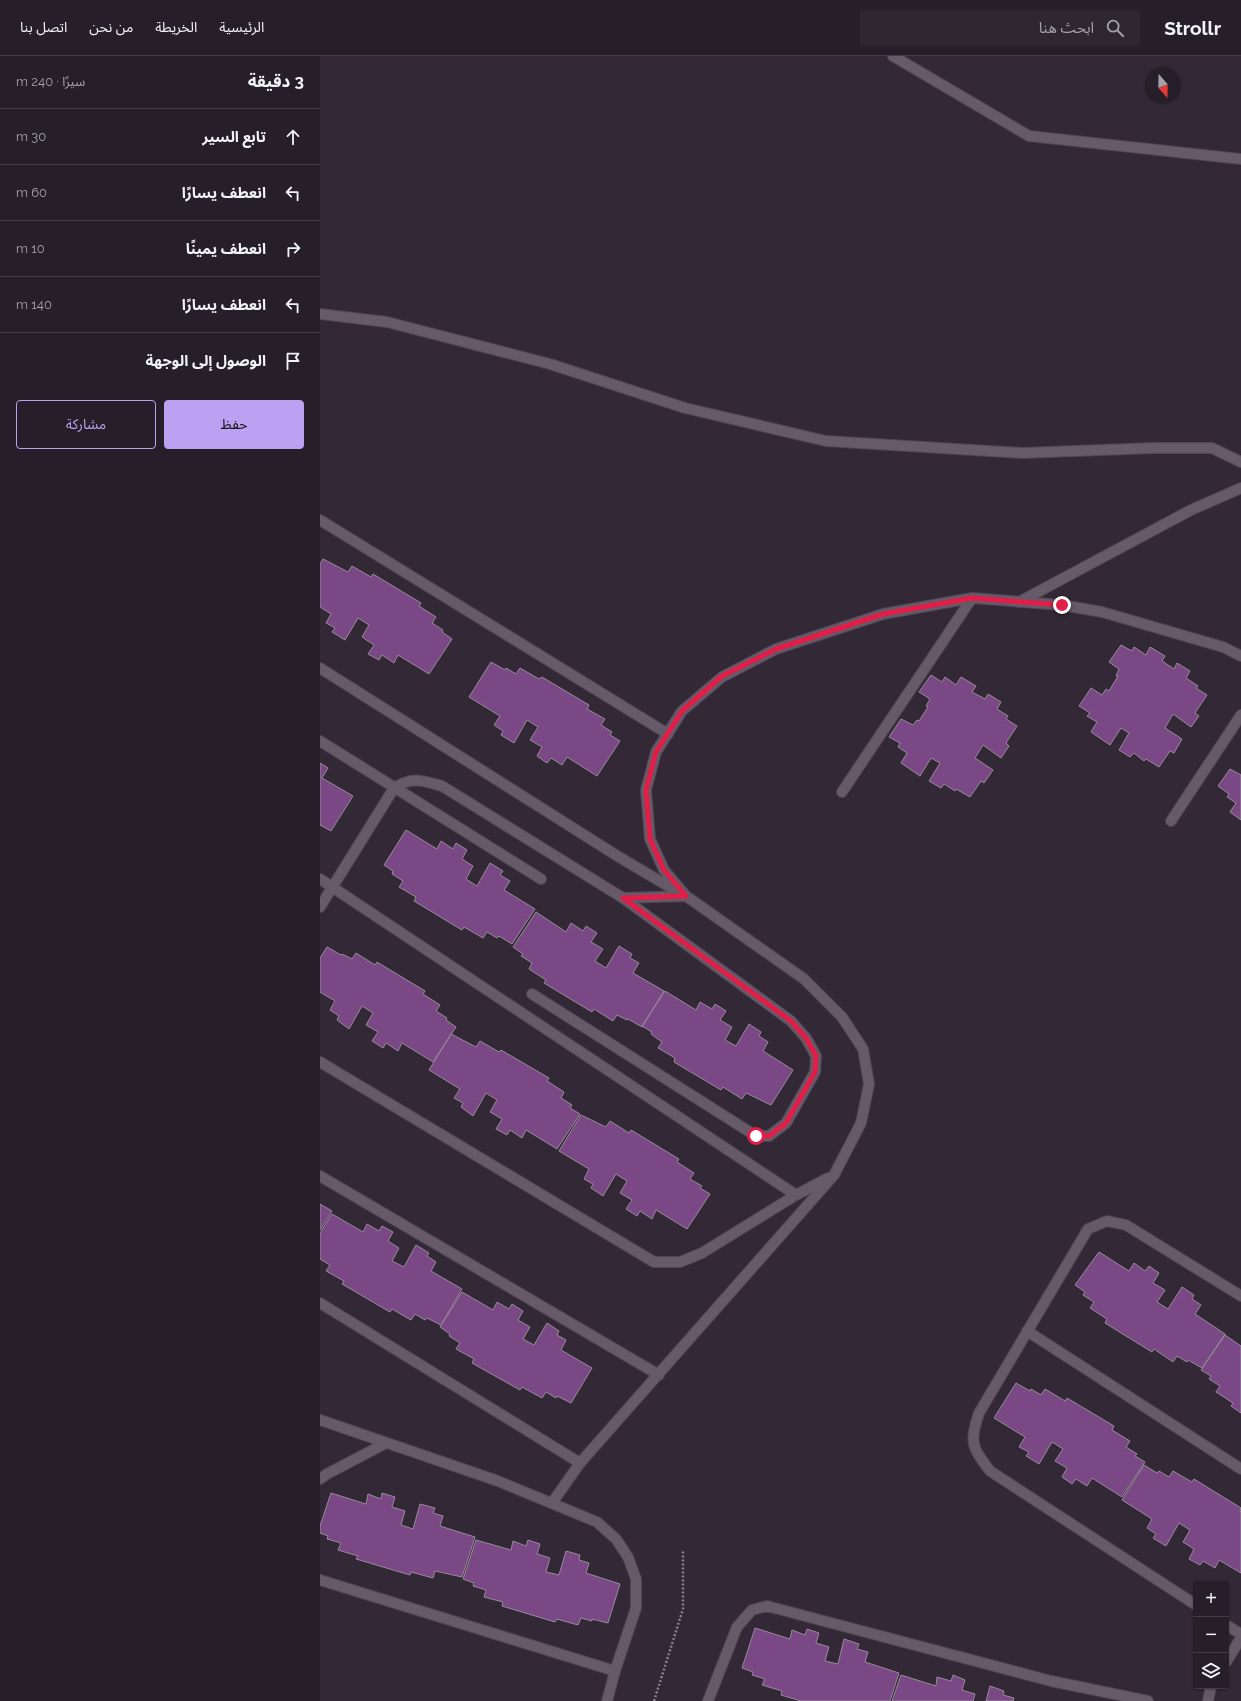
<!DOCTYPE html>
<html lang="ar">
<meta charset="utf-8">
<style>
body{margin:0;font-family:Raleway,"Noto Sans Arabic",sans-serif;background:#2e2730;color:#f1f3f6;direction:rtl}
.controls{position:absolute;right:12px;bottom:12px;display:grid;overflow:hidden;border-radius:4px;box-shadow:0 1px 3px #0004}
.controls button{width:36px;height:36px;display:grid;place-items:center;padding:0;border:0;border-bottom:1px solid #423c45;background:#261e28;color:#f1f3f6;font:20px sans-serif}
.compass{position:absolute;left:825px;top:12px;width:36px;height:36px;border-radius:50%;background:#261e28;box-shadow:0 1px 3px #0004;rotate:160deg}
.stop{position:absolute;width:12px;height:12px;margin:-9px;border:3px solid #e11d48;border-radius:50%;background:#fff}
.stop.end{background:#e11d48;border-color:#fff;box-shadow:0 1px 4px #0008}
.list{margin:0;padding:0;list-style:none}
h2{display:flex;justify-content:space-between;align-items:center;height:52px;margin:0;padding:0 16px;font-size:17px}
h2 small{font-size:13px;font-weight:400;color:#a4a2a8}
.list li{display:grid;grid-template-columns:26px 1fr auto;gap:12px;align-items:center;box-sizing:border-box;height:56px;padding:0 16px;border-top:1px solid #423c45}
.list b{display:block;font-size:15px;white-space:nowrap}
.list em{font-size:13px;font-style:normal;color:#a4a2a8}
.actions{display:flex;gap:8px;padding:12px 16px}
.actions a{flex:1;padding:9px 0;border:1px solid #bca0f2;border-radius:4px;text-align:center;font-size:14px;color:#bca0f2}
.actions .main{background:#bca0f2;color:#111}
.icon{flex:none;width:22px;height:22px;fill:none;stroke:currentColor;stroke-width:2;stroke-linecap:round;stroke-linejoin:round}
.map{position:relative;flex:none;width:921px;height:1645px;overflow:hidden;direction:ltr}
header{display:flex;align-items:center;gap:24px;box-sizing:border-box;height:56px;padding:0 20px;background:#261e28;border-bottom:1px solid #423c45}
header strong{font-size:19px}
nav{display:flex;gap:22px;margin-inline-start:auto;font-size:14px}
.search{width:280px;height:36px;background:#2e2730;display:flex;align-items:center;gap:10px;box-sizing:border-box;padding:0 14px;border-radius:4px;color:#a4a2a8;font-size:15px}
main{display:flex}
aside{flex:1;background:#261e28}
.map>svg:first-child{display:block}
.building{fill:#794885;stroke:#978a9a}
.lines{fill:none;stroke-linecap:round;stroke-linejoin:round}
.lane-casing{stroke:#4f4551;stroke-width:12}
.street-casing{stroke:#4f4551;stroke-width:12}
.path{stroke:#8a818c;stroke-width:2.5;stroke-dasharray:2 2;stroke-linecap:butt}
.lane{stroke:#665a69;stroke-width:10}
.street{stroke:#665a69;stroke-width:10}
.route{stroke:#e11d48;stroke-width:5}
</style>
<header>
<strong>Strollr</strong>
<div class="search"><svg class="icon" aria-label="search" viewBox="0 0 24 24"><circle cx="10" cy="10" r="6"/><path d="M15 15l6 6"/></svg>ابحث هنا</div>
<nav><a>الرئيسية</a><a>الخريطة</a><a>من نحن</a><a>اتصل بنا</a></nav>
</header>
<main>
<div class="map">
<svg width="921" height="1645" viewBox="0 0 921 1645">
<rect width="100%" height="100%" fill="#332835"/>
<path class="building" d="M3 503 28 516 32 510 51 521 53 518 101 547 99 550 116 561 112 567 123 574 122 576 132 583 109 618 78 599 74 607 62 599 59 604 48 598 54 589 42 581 49 569 38 562 25 584 12 576 15 572 6 567 11 558 0 551V508Z
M801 589 812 595 814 591 826 599 830 591 845 600 842 605 854 613 857 607 870 615 866 622 878 630 876 632 887 639 875 657 879 660 871 671 853 658 845 672 862 683 854 697 850 695 839 711 826 703 824 705 814 697 810 701 799 694 809 677 801 672 790 689 771 676 777 666 767 660 770 657 759 650 771 632 782 639 786 633 789 635 798 620H796L799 613 789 606Z
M171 606 185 614 186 612 196 618 200 612 219 623 222 621 269 649 267 653 285 663 281 669 292 676 290 679 300 685 277 720 247 701 242 709 231 702 227 707 217 700 222 691 210 684 218 671 207 664 194 687 181 679 183 675 174 669 180 660 149 641Z
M611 619 622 626 625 621 636 629 641 621 656 630 652 636 665 643 668 638 681 646 677 653 688 660 686 663 697 670 686 687 689 690 681 702 663 689 655 702 673 714 664 727 661 725 650 741 636 733 635 735 624 728 621 732 609 725 620 707 611 702 600 720 581 707 587 697 578 691 580 687 569 681 581 663 593 669 597 664 599 665 608 651 606 650 610 643 599 636Z
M0 707 8 712 2 722 33 740 11 775 0 769Z
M910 713 921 719V764L910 756 916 747 907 741 909 738 898 730Z
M86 774 117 793 121 785 133 793 136 787 147 794 142 803 153 810 146 823 157 830 170 807 183 815 180 819 190 825 184 834 215 853 192 888 179 880 177 882 167 876 163 882 144 871 142 874 94 845 96 841 79 831 83 825 72 818 73 815 64 809Z
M216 856 246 876 251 867 263 875 266 870 277 877 271 886 283 893 275 905 286 912 299 890 312 898 310 902 319 907 313 917 344 935 322 971 308 963 307 964 297 959 293 965 274 953 272 956 224 927 226 924 209 913 212 907 201 900 203 898 193 891Z
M7 891 21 899 22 898 32 903 36 897 55 909 57 906 105 935 103 938 120 949 116 955 127 962 126 964 136 971 113 1006 82 987 78 995 66 987 63 992 52 985 58 976 46 969 53 957 42 950 29 973 17 964 19 960 10 954 15 945 0 936V902Z
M345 935 376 954 380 946 392 953 395 948 406 955 400 964 412 971 405 984 416 990 429 968 441 976 439 980 448 986 443 995 473 1014 451 1049 426 1037 422 1043 403 1031 401 1034 354 1006 355 1002 338 992 342 986 331 978 332 976 322 970Z
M131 978 156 991 160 985 179 996 181 994 229 1022 227 1025 244 1036 241 1042 252 1049 250 1052 260 1058 237 1093 206 1074 202 1082 190 1074 187 1079 176 1073 182 1063 170 1056 177 1044 166 1037 153 1060 141 1051 143 1047 134 1042 140 1033 109 1014Z
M261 1059 286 1071 290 1065 309 1077 311 1074 359 1103 357 1106 374 1117 370 1123 382 1130 380 1132 390 1138 367 1173 336 1154 332 1163 320 1155 317 1160 306 1153 312 1144 300 1137 307 1125 296 1118 283 1140 271 1132 273 1128 264 1123 269 1113 239 1095Z
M0 1148 12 1155 0 1174Z
M12 1158 43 1176 47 1168 59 1175 62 1170 73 1176 68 1185 79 1192 72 1205 84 1211 96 1189 109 1197 107 1200 116 1206 111 1215 142 1233 121 1269 107 1262 105 1264 95 1258 91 1264 72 1253 70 1256 22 1228 24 1225 6 1215 10 1209 0 1203V1177Z
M779 1196 809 1215 814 1207 825 1215 829 1210 839 1217 833 1227 845 1234 837 1246 848 1253 862 1231 874 1239 872 1243 881 1249 875 1258 905 1278 882 1312 868 1304 867 1306 857 1300 853 1306 834 1293 832 1296 785 1267 787 1263 770 1252 774 1246 763 1239 765 1236 755 1229Z
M142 1236 173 1254 177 1246 189 1253 192 1248 203 1255 198 1264 210 1271 203 1283 214 1289 227 1267 239 1275 237 1279 246 1284 241 1294 272 1312 251 1347 237 1340 236 1342 226 1336 222 1342 202 1331 200 1334 152 1307 154 1303 136 1293 140 1287 129 1280 130 1278 120 1271Z
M905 1279 921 1290V1357L911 1350 913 1347 896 1336 900 1330 889 1323 891 1320 881 1314Z
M696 1327 710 1335 711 1333 721 1339 725 1333 745 1345 747 1342 794 1370 792 1374 810 1385 806 1391 817 1398 815 1400 825 1406 802 1441 772 1422 767 1430 756 1423 752 1428 742 1421 747 1412 735 1405 743 1393 732 1386 719 1408 706 1400 709 1396 699 1391 705 1381 674 1362Z
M824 1409 837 1417 839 1415 849 1421 853 1415 872 1426 874 1423 921 1452 920 1455 921 1456V1517L899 1504 895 1512 883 1505 880 1509 869 1503 874 1493 863 1486 870 1474 859 1467 846 1490 833 1482 836 1478 827 1472 832 1463 802 1444Z
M11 1437 46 1448 48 1438 61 1443 62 1437 75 1441 72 1451 85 1455 81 1469 93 1473 100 1448 115 1452 113 1457 123 1460 120 1470 155 1481 142 1521 115 1515 113 1522 91 1516 90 1519 36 1503 38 1500 18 1494 21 1487 7 1483 8 1480 0 1477V1470Z
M156 1484 191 1494 193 1485 206 1490 208 1484 220 1488 217 1498 230 1502 226 1516 239 1519 246 1495 260 1499 259 1504 269 1507 266 1517 300 1528 288 1567 272 1563V1565L261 1562 258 1569 237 1563 235 1566 182 1550 183 1546 164 1541 166 1534 153 1530 154 1527 143 1523Z
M435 1572 470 1583 472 1574 485 1579 487 1573 499 1577 496 1587 509 1591 505 1605 518 1608 524 1583 539 1588 537 1593 548 1596 545 1606 579 1617 570 1645H481L461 1639 462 1635 442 1629 445 1623 432 1619 433 1616 422 1612Z
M581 1619 616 1630 617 1621 631 1625 633 1619 645 1624 642 1634 655 1638 653 1645H572Z
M670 1630 684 1635 683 1639 694 1642 693 1645H666Z"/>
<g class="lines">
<g class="lane-casing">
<path id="lane" d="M0 258 67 266 230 308 365 352 506 385 702 397 834 392H892L921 406
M0 464 348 678
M699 546 871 454 921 432
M0 612 299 801 365 840
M0 685 221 823
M522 736 652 542
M851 765 921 659
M212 938 436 1080H449L466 1067 495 1016 496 1000 486 982 471 965 303 842
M0 1006 334 1206H360L382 1197 476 1139
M0 1247 260 1407
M0 1423 7 1418 66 1387
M0 1524 295 1615"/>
</g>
<g class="street-casing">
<path id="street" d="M573 0 709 80 921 103
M0 823 476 1139 508 1122
M0 851 74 732C93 720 102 725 122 730L303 842 366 840
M0 1120 339 1319
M707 1275 921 1413
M0 1364 178 1425 277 1466 296 1483 308 1501 316 1523V1552L295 1615 287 1645
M232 1447 260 1407 514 1119 541 1067 549 1028 543 993 522 961 484 923 366 840 344 814 330 783 326 734 336 696 362 655 402 621 456 593 563 558 652 542 742 549 782 556 903 591 921 600
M876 1549 670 1415C652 1391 649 1387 659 1357L768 1173 787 1165 806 1169 921 1240
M906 1569 921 1578
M906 1606 921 1582
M388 1645 417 1571 432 1554 447 1550 731 1625 828 1645
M888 1645 891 1630"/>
</g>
<path class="path" d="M334 1645 363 1553V1495"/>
<use href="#lane" class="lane"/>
<use href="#street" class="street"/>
</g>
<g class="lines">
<path class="route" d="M436 1080H449L466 1067 495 1016 496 1000 486 982 471 965 303 842 366 840 344 814 330 783 326 734 336 696 362 655 402 620 456 593 563 558 652 542 742 549"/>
</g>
</svg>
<div class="controls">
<button>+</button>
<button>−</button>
<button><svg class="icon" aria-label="layers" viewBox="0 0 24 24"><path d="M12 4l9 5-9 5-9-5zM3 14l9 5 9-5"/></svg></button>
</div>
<svg class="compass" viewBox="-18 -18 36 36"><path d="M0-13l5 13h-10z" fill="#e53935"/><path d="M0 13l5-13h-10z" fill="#a4a2a8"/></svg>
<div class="stop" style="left:436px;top:1080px"></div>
<div class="stop end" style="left:742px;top:549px"></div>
</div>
<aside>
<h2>3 دقيقة<small>سيرًا · 240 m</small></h2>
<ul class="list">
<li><svg class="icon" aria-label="ahead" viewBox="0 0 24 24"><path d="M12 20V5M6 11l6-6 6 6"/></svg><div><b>تابع السير</b></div><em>30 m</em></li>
<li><svg class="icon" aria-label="left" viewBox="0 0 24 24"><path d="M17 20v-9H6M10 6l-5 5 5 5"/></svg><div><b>انعطف يسارًا</b></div><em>60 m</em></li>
<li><svg class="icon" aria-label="right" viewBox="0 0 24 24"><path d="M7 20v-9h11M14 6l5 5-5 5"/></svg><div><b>انعطف يمينًا</b></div><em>10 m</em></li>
<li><svg class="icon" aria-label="left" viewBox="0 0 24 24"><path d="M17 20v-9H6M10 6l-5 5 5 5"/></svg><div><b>انعطف يسارًا</b></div><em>140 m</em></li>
<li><svg class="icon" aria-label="arrive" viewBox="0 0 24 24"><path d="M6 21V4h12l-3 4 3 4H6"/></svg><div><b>الوصول إلى الوجهة</b></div></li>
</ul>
<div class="actions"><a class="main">حفظ</a><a>مشاركة</a></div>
</aside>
</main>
